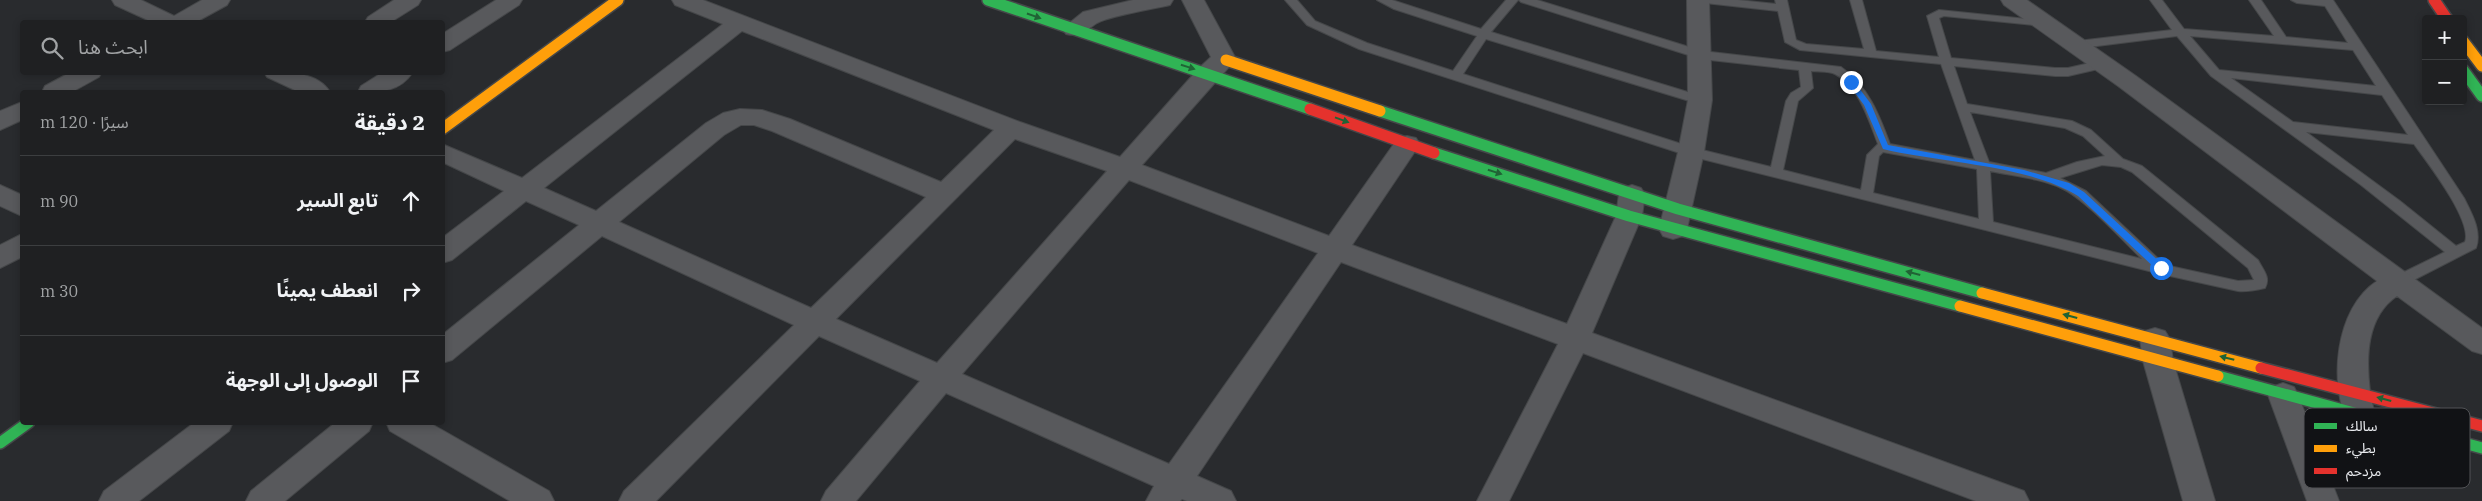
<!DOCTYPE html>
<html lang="ar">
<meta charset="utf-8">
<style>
body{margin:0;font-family:"IBM Plex Serif","Noto Sans Arabic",serif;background:#27282a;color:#f1f3f6;direction:rtl}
.controls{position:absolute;right:15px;top:15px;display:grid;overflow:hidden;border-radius:5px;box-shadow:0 2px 8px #0003}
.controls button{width:45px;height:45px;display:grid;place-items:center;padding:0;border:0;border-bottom:1px solid #3c3e40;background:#1f2022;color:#f1f3f6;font:25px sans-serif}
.stop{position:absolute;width:15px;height:15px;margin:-11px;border:4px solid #1a73e8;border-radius:50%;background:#fff}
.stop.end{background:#1a73e8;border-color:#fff;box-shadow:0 1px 5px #0008}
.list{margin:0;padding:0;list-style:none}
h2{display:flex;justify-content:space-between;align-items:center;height:65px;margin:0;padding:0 20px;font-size:21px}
h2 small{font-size:16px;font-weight:400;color:#a1a3a5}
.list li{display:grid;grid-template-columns:32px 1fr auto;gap:15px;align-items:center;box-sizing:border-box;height:90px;padding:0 20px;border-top:1px solid #3c3e40}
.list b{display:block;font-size:19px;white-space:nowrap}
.list em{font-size:16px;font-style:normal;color:#a1a3a5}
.icon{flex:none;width:28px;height:28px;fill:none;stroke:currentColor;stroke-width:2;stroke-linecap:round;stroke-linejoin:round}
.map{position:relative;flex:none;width:2482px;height:501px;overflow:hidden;direction:ltr}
.search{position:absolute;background:#1f2022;box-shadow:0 2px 8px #0003;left:20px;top:20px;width:425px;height:55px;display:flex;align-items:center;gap:12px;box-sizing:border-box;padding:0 18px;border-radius:5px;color:#a1a3a5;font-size:19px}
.panel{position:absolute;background:#1f2022;box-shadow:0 2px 8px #0003;left:20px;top:90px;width:425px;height:335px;border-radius:5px;direction:rtl}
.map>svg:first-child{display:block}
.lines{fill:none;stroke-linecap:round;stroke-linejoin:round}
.lane-casing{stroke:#454749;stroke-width:2}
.street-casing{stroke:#454749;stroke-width:2}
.fast-casing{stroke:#454749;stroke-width:14}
.slow-casing{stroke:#454749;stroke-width:14}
.jam-casing{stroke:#454749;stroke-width:14}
.lane{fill:#58595c;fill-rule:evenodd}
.street{fill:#58595c;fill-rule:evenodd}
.fast{stroke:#30b455;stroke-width:11}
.slow{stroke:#ff9f0a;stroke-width:11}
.jam{stroke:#e5322d;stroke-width:11}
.oneway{fill:#206335}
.route{fill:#1a73e8}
.key{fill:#111215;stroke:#525356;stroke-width:1}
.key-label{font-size:14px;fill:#e8eaee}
</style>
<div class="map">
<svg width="2482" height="501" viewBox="0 0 2482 501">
<rect width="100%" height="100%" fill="#292b2e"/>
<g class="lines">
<g class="lane-casing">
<path id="lane" d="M1285 0H1297L1315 21 1367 43 1453 71 1477 36 1394 9 1377 0H1392L1481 29 1506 0H1518L1491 32 1704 97 1706 100 1700 104 1696 103 1486 39 1463 74 1694 148 1771 167 1786 101 1791 93 1801 87 1799 70 1701 59 1521 2 1519 0H1537L1702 51 1841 67C1868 86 1879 114 1890 144L1975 160 1941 64 1800 50 1785 42 1778 11 1705 3 1699 0H1738L1776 4 1775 0H1787L1796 40 1806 44 1864 49 1850 0H1862L1876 51 1939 57 1927 16 1939 10 2047 21 2049 23 2043 26 1944 16 1939 18 1951 58 2055 68H2068L2103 60 2109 64 2107 67 2068 76H2055L1954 66 1967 104 2072 121 2091 130 2123 159 2142 166 2258 260C2263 270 2271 277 2265 288 2256 290 2247 292 2238 291L2161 274 1686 155 1359 49 1307 25ZM1811 71C1819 72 1829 71 1835 74 1859 86 1869 121 1878 144L1867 155 1861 190 1783 170 1798 101 1813 88ZM1970 112 2065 128 2083 136 2105 156 2077 162 2046 173 1989 162ZM1883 152 1977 169 1979 219 1873 193 1879 156ZM2102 165 2121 167 2132 172 2248 268 2254 280 2238 281 2165 265 2086 191 2060 178ZM1990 171C2013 176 2039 178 2061 188 2084 198 2122 240 2142 259L1993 222Z
M2150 0H2162L2184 29 2274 36 2249 0H2261L2286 37 2348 43 2325 6 2297 3 2291 0H2333L2464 198C2472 214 2482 231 2476 248L2402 286H2392L2390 282 2392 278 2445 252 2361 185 2211 76 2177 36 2073 49 2067 45 2069 42 2172 30ZM2190 36 2353 50 2376 86 2219 70ZM2231 78 2382 95 2408 135 2293 122ZM2306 132 2414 144C2427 162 2473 221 2465 242L2456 246 2400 201Z"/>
</g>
<g class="street-casing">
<path id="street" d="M112 0H141L174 16 202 0H230L227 5 196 22H152L115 5Z
M394 0H421L418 5 391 22H365L368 17Z
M496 0H522L519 5 450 50 442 52V34Z
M672 0H703L1020 122 1120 157 1199 68 1211 57 1182 0H1204L1236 59 1142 165 1329 236 1398 138 1407 136 1416 138 1420 144 1352 245 1567 324 1616 216 1619 194 1623 188 1632 185 1641 188 1645 194 1642 216 1592 333 2024 491 2029 501H1976L1583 353 1509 501H1477L1558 344 1341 262 1197 476 1231 491 1236 501H1187L1182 499 1180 501H1146L1154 486 946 393 856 501H821L826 491 920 381 819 336 656 501H619L624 491 794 325 602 236 452 360 442 363V335L579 225 526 201 452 260 442 263V238L504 191 442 162V144L522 178 723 24 675 5ZM742 31 994 130 941 182 790 119 762 110 740 109 723 113 706 123 596 211 544 188ZM741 125H754L772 131 926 197 811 308 619 222 724 135ZM1015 139 1107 171 937 363 836 319ZM1129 180 1318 253 1169 464 962 374Z
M1133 0H1173L1170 5C1153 9 1110 16 1097 23 1086 30 1080 38 1066 34L1062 29 1083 12Z
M1687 0H1709L1712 100 1704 152 1687 229 1683 236 1673 239 1663 236 1659 229 1678 152 1688 100Z
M2001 0H2027L2136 76 2482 328V354L2472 351 2397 296C2366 317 2366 358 2370 392 2372 405 2377 414 2371 426L2360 429 2349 426C2328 384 2335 308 2377 281L2118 86 2004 5Z
M71 72H102L99 77 72 92H42L45 86Z
M264 72C286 72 317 71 330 92H299L267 77Z
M383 72H413C399 93 379 92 358 92L361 86Z
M22 102V120L0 130V111Z
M0 185 22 195V216L0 206Z
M22 234V257L0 268V245Z
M2155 328 2165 331 2170 339 2173 361 2215 501H2183L2143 361 2140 339 2145 331Z
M2283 383 2294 387 2298 395 2339 501H2307L2268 395 2272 387Z
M195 422H233L229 431 139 501H99L104 491Z
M336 422H373L369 431 285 501H246L251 491Z
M386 422H428L549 491 554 501H510L390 431Z"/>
</g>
<g class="fast-casing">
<path id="fast" d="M988 0 1310 109
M2463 70 2482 96
M1380 111 1678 209 1982 293
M1434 153 1629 216 1960 306
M2218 376 2482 448
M0 443 29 422"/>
</g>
<g class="slow-casing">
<path id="slow" d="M2463 41 2482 66
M1226 60 1380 111
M442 129 618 0
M1982 293 2261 368
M1960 306 2218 376"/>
</g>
<g class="jam-casing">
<path id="jam" d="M2434 0 2447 19
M1310 109 1434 153
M2261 368 2482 426"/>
</g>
<use href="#lane" class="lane"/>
<use href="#street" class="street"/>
<use href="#fast" class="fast"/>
<use href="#slow" class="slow"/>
<use href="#jam" class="jam"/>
</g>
<defs><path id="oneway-solid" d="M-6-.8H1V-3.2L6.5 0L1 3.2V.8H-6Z" transform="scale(1.25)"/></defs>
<g class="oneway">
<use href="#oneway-solid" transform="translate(1034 16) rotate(19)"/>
<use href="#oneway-solid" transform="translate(1188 67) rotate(18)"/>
<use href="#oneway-solid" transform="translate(1342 120) rotate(20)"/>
<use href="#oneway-solid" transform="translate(1495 172) rotate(18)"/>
<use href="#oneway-solid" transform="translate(1913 273) rotate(-165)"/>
<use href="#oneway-solid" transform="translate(2070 316) rotate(-165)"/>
<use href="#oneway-solid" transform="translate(2227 358) rotate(-166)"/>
<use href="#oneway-solid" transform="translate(2384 399) rotate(-165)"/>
</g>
<path class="route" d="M1848 80H1853L1871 104 1888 145 2024 170 2069 183 2084 192 2164 266V271H2158L2078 196C2029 165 1941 163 1883 149L1864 105 1847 82Z"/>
<rect x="2304" y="408" width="166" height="80" rx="8" class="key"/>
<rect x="2314" y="423" width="23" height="6" fill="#30b455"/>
<rect x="2314" y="445" width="23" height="7" fill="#ff9f0a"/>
<rect x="2314" y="468" width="23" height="6" fill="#e5322d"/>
<g class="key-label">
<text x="2346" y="431">سالك</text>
<text x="2346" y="453">بطيء</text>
<text x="2346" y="476">مزدحم</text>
</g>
</svg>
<div class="controls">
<button>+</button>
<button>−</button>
</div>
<div class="stop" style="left:2161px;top:268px"></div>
<div class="stop end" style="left:1851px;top:82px"></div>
<div class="search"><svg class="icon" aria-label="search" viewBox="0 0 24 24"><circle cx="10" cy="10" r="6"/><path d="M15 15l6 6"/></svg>ابحث هنا</div>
<section class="panel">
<h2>2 دقيقة<small>سيرًا · 120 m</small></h2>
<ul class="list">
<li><svg class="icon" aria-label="ahead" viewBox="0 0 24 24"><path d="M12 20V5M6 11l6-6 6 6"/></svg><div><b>تابع السير</b></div><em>90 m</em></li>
<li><svg class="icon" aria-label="right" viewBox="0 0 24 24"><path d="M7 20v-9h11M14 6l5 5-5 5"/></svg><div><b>انعطف يمينًا</b></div><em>30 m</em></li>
<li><svg class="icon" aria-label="arrive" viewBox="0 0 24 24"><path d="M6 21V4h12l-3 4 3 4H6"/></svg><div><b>الوصول إلى الوجهة</b></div></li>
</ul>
</section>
</div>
